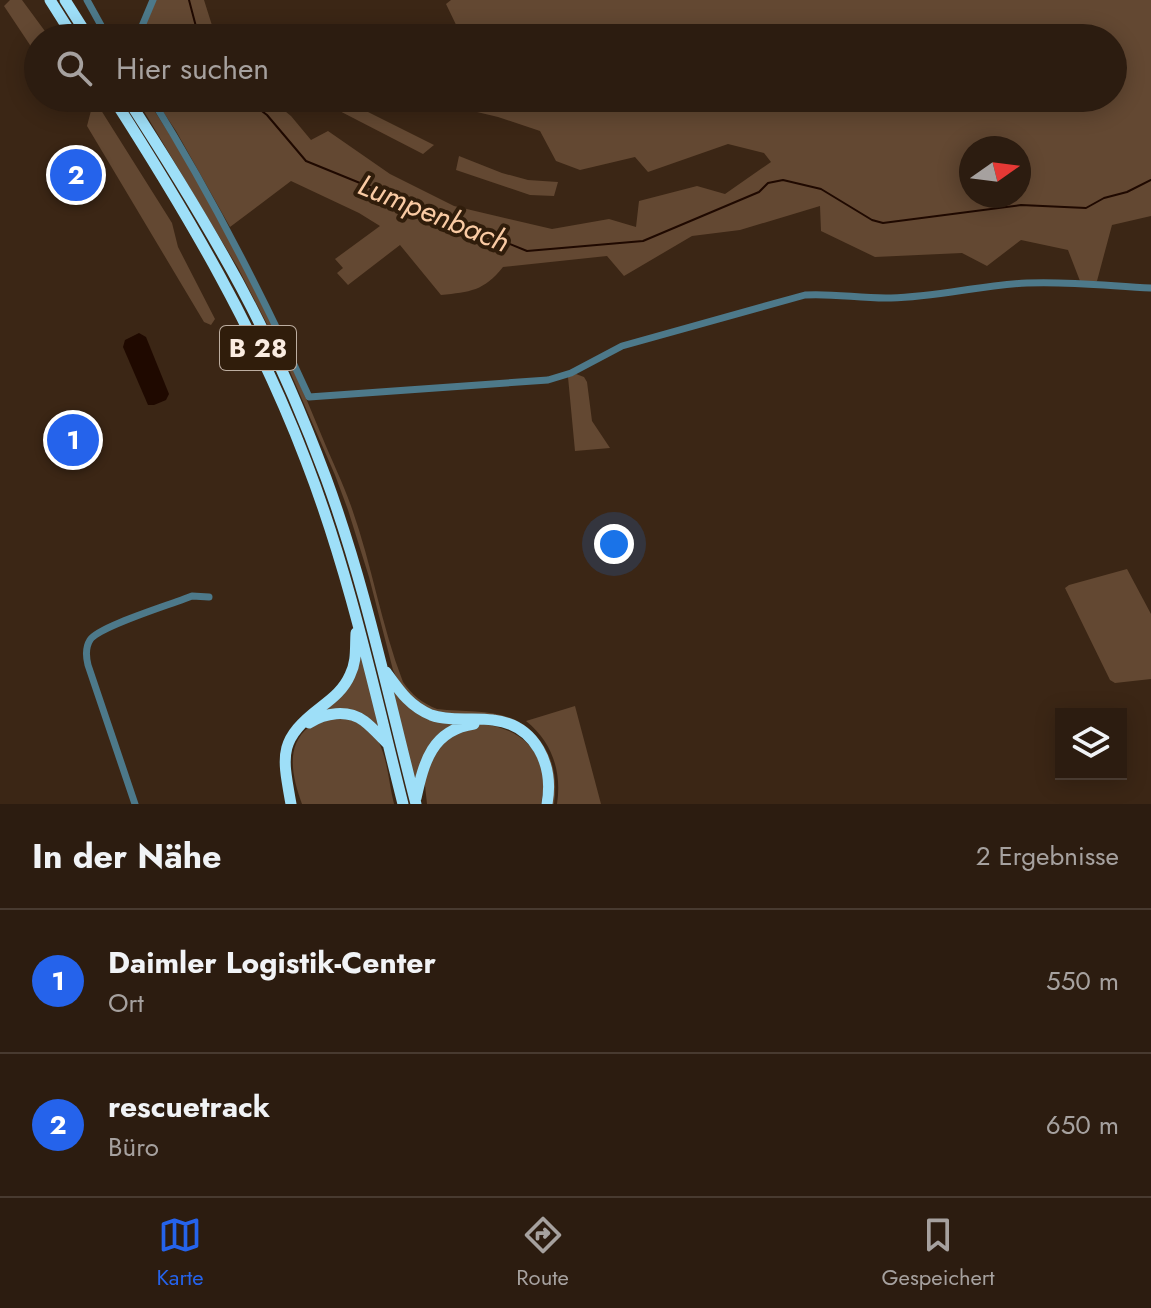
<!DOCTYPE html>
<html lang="de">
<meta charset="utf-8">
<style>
body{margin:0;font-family:Jost,sans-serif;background:#342519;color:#f1f3f6}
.controls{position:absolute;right:24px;bottom:24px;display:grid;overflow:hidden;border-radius:0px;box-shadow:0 4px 20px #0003}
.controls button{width:72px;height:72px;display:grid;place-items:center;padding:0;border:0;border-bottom:2px solid #483a30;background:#2c1c10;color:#f1f3f6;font:40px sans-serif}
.compass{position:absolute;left:959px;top:136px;width:72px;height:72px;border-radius:50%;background:#2c1c10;box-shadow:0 4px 20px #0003;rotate:76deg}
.you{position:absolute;left:614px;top:544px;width:28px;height:28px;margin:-20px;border:6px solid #fff;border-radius:50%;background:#1a73e8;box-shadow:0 0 0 12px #1a73e833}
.badge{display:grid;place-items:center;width:52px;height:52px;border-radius:50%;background:#2563eb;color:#fff;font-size:26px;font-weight:700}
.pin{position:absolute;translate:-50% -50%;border:4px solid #fff;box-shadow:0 2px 8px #0006}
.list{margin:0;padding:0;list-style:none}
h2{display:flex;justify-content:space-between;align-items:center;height:104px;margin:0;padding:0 32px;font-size:34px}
h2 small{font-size:26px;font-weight:400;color:#a6a19f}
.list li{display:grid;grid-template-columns:52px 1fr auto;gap:24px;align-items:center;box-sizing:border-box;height:144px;padding:0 32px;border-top:2px solid #483a30}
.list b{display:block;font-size:30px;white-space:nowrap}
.list p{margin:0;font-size:26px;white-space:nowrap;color:#a6a19f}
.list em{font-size:26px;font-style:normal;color:#a6a19f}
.icon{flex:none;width:44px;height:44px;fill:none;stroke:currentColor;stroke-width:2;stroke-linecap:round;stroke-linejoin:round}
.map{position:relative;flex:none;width:1151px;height:804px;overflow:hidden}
.search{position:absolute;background:#2c1c10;box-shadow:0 4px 20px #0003;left:24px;right:24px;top:24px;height:88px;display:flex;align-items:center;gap:20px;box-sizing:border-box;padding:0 28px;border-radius:44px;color:#a6a19f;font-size:30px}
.sheet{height:392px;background:#2c1c10}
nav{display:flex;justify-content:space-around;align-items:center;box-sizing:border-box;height:112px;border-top:2px solid #483a30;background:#2c1c10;font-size:22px;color:#a6a19f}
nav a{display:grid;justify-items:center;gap:4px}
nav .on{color:#2563eb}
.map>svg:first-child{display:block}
.green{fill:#634832;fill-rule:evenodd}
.water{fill:#1f0900}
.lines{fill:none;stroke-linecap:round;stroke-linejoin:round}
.stream{stroke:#1f0900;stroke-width:2}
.minor{stroke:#4d798a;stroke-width:7}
.highway{stroke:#9edff8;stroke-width:11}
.labels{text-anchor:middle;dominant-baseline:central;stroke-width:8;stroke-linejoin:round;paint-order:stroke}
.shield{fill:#301d0b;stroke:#bdaea1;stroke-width:2}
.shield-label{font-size:26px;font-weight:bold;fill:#faece1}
.water-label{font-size:30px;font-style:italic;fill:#f9caa3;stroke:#301d0b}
</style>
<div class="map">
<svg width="1151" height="804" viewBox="0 0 1151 804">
<rect width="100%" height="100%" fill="#3b2615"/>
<path class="green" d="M10 0H22L50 38H38V57L4 6Z
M156 0H204L216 38H140Z
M451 0H1151V216L1112 225 1097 281H1080L1068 250 1021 240 987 266 962 253 875 257 821 231 820 206 740 230 692 236 624 276 607 256 503 267C484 291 470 292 441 295L400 245 348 285 337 273 343 268 335 259 380 226 359 213 291 181 230 227 176 131 154 98H269L291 116 311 140 328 131 390 174 454 206 552 229 609 219 636 227 639 201 697 186 725 194 771 162 764 153 728 144 648 172 635 157 580 170 556 161 540 131 498 117 456 107 457 98H1113V38H461L460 33 446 4ZM971 148H1019V196H971Z
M136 98H146C217 205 275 320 323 439 332 461 343 483 351 506 372 564 381 625 403 682 412 695 422 703 437 709 480 714 519 705 545 748 555 766 557 784 554 804H550L552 779 520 727C495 722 439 718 420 705 407 697 399 683 393 670L369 577 348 510 335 475 281 351 238 268Z
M322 98H340L434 145 423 154 326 104Z
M94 99 172 223 178 247 215 319 211 325 204 322 87 126Z
M459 156 502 173 528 180 558 182 554 196 530 195 456 170Z
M576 374 584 377 587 382 592 421 610 448 575 451 568 377Z
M1127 569 1151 614V679L1115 683 1110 680 1065 588 1069 585Z
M361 645 382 731 374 725 326 712 324 709 337 700Z
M392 687 397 692 456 724 448 729 416 785Z
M575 706 601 804H557C562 771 552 742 526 721Z
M339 716C346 718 357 719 363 723 388 741 387 777 394 804H302C293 779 284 746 309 727 317 721 329 719 339 716Z
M482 724C527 729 551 759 541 804H427L424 776 441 742 471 726Z"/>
<path class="water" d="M139 333 146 337 169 394 166 400 154 405H148L123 347 125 340Z"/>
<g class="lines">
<path class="stream" d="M189 0 199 38
M245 98 267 115 306 161 527 251 643 241 759 192 768 183 783 180 821 189 872 220 883 223 1021 205 1086 208 1104 198 1127 192 1151 180"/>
<path class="minor" d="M87 0 108 38
M137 38 153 0
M151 98C211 194 262 294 309 397L548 380 571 373 622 346 805 295C834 293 862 299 891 298 937 297 982 285 1027 283 1068 281 1110 286 1151 288
M135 804 88 665C86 657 85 648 90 640 98 627 166 606 184 599L192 596 209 597"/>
<path class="highway" d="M50 0 74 38
M65 0 89 38
M113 98C188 215 256 330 306 461 349 572 374 689 403 804
M127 98C160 149 192 200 222 253 263 324 297 400 326 478 365 584 388 695 416 804
M386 672C399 690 409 706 431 715 450 722 473 717 493 720 536 725 554 765 547 804
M309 723C325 713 347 709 364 721 372 727 380 736 387 743
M416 798C424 762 432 730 474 724
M291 804C282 754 278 740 321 707 333 698 344 689 350 675 357 661 355 648 356 633"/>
</g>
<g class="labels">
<rect class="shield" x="220" y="326" width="76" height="44" rx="6"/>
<g class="shield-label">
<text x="258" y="348">B 28</text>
</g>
<g class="water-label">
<text transform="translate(434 213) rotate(22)">Lumpenbach</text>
</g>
</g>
</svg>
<div class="controls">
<button><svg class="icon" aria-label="layers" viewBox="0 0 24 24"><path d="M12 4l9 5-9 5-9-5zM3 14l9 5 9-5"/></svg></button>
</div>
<svg class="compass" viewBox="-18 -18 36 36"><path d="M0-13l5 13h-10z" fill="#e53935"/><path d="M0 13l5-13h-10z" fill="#a6a19f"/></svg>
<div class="you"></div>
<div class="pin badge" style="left:73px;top:440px">1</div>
<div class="pin badge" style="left:76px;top:175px">2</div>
<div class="search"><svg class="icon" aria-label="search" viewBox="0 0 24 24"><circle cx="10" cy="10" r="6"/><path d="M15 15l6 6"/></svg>Hier suchen</div>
</div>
<section class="sheet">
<h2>In der Nähe<small>2 Ergebnisse</small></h2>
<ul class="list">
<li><span class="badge">1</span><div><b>Daimler Logistik-Center</b><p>Ort</p></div><em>550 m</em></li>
<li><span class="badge">2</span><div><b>rescuetrack</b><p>Büro</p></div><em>650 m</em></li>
</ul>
</section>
<nav>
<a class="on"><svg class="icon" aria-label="map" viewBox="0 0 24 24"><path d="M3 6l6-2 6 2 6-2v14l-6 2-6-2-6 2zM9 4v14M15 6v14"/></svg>Karte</a>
<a><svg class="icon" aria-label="directions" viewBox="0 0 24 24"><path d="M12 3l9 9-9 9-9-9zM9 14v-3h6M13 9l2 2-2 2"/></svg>Route</a>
<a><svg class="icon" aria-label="saved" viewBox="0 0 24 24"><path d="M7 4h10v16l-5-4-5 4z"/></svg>Gespeichert</a>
</nav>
